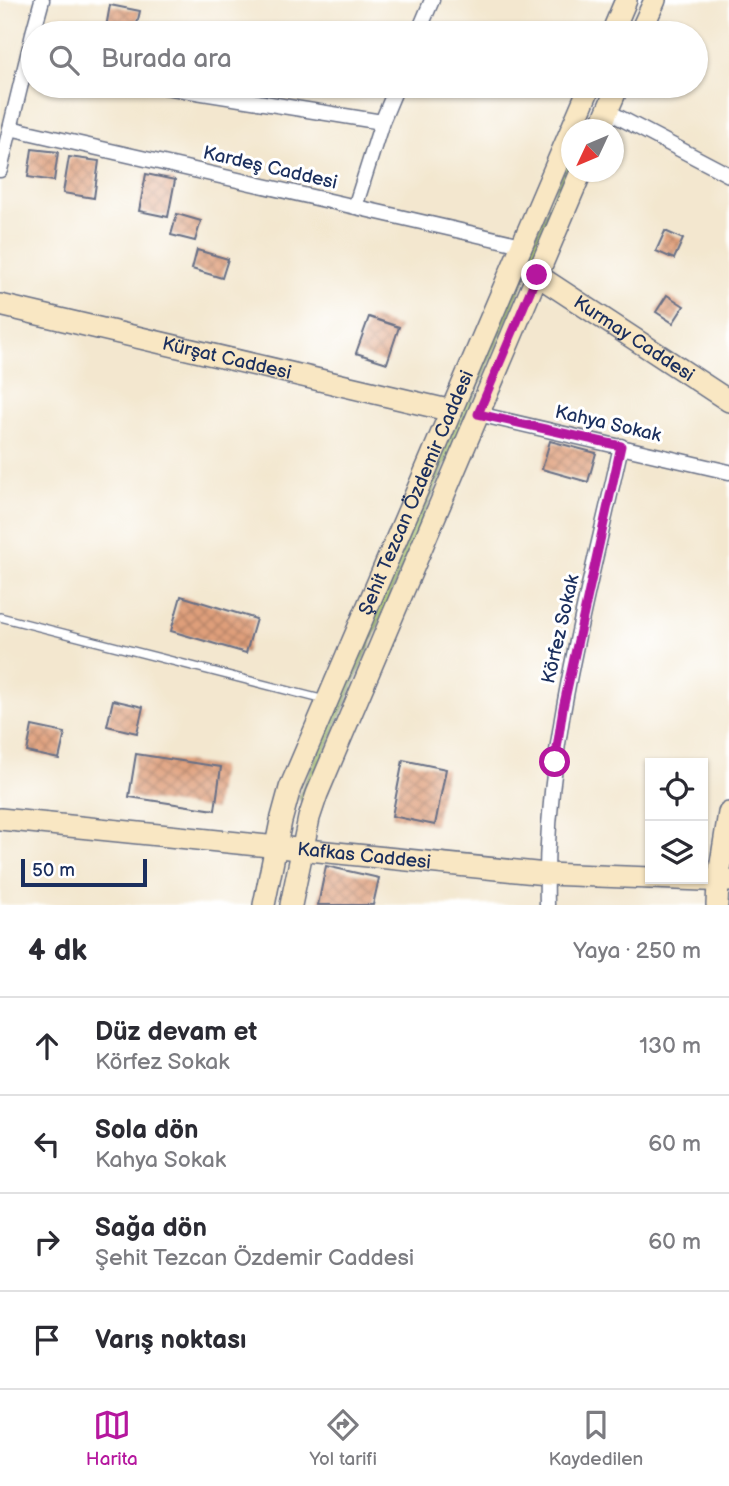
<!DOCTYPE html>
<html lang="tr">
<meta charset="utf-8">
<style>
body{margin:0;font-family:"Balsamiq Sans",sans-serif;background:#f7f7f7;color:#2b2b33}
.controls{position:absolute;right:21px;bottom:21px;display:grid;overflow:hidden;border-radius:0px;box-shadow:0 2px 5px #0004}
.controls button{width:63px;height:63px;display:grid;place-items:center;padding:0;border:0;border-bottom:2px solid #e1e1e2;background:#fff;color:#2b2b33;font:35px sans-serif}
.compass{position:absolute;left:561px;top:119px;width:63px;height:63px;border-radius:50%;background:#fff;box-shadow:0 2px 5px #0004;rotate:226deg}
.scale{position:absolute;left:21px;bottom:18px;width:126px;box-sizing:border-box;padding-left:7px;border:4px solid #1b2f5e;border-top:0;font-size:19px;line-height:24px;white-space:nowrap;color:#1b2f5e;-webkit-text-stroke:5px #fff;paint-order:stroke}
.stop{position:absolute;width:21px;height:21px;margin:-16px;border:5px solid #b5179e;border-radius:50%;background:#fff}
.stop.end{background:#b5179e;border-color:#fff;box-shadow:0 2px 7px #0008}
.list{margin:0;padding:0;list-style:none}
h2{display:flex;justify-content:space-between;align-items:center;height:91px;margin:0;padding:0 28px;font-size:30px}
h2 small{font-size:23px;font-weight:400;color:#7c7c81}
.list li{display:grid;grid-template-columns:46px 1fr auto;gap:21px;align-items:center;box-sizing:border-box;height:98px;padding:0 28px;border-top:2px solid #e1e1e2}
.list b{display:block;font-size:26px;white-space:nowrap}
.list p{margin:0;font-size:23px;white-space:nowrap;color:#7c7c81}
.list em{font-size:23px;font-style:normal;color:#7c7c81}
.icon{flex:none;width:38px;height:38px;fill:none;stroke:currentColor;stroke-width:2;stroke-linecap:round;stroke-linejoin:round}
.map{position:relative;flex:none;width:729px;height:905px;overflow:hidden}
.search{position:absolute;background:#fff;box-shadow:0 2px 5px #0004;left:21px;right:21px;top:21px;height:77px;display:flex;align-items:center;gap:18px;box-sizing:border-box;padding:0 24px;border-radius:38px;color:#7c7c81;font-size:26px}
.sheet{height:483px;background:#fff}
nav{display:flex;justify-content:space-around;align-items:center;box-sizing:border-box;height:98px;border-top:2px solid #e1e1e2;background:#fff;font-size:19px;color:#7c7c81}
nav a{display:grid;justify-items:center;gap:4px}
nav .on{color:#b5179e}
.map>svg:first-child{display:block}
.green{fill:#b6cf75;stroke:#687f6a;stroke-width:2}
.building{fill:url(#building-cross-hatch)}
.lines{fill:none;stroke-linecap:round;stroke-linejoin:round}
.lane-casing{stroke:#676f86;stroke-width:10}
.street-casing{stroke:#676f86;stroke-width:17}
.secondary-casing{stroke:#676f86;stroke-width:24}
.lane{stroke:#fff;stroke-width:7}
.street{stroke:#fff;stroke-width:14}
.secondary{stroke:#f9e7c3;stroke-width:21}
.route{stroke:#b5179e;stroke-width:9}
.labels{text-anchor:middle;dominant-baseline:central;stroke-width:6;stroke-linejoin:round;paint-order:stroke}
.street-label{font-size:19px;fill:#1b2f5e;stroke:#fff}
</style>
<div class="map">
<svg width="729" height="905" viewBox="0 0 729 905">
<defs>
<pattern id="building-cross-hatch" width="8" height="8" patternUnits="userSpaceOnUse" patternTransform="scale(1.75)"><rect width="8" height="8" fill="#df9f7a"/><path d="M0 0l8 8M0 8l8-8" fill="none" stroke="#b48267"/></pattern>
</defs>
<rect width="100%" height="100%" fill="#fff"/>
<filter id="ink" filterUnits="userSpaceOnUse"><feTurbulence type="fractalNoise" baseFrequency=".0143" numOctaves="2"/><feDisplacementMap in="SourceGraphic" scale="14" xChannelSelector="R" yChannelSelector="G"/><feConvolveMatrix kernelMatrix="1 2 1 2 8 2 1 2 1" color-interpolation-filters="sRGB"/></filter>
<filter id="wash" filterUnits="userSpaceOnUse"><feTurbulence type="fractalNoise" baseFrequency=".00686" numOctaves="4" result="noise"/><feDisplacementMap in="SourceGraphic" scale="28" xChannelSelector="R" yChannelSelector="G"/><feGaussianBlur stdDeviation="1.57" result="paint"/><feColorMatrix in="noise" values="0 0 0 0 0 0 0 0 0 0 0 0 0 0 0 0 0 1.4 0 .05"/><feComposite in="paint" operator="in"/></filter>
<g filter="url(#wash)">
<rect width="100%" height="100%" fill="#f3e7cf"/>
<path class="green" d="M571 154V170L445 464 304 802 299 798 442 456Z"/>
<g id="blocks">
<path class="building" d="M110 5 140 11 135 33H105Z
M32 149 58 152 54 181 28 177Z
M69 157 99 161 94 198 63 193Z
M146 174 175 180 168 217 139 211Z
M177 214 201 221 195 241 171 235Z
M665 231 683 239 674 259 656 251Z
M197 250 228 259 222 278 192 269Z
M667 295 684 306 673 323 656 312Z
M369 317 399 327 387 363 356 353Z
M550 441 596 453 588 482 542 469Z
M181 596 256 619 246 653 171 631Z
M113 700 143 707 137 733 107 726Z
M32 726 65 733 59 759 27 752Z
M136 754 221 767 215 810 129 797Z
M403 760 446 769 435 825 392 816Z
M326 866 379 878 373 905H318Z"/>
</g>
</g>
<g filter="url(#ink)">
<use href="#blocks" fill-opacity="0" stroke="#676f86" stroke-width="2"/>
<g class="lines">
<g class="lane-casing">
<path id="lane" d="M0 617 325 700"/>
</g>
<g class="street-casing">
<path id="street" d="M33 33 42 0
M418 33 432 0
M159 86 382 122
M607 111 729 175
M10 128 522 245
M0 170 33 34
M355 207 382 122 397 86
M478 414 729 472
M547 905C543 749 588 597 621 446"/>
</g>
<g class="secondary-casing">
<g id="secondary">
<path d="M612 33 626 0"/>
<path d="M640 33 655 0"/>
<path d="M599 130 618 86"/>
<path id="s1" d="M537 275 729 401"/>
<path id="s2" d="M0 305 452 411"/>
<path id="s3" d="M0 819 546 874 729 881"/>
<path id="s4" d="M264 905 281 821 290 788 590 86"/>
<path d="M291 905 309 818 317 794 581 172"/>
<path d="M717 905 718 882 729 813"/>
</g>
</g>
<use href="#lane" class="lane"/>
<use href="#street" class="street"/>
<use href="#secondary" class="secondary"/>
</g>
</g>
<g class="lines" filter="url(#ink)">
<path class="route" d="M537 275 478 414 621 446 563 708 555 762"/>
</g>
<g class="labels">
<g class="street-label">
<text transform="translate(270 168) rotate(13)">Kardeş Caddesi</text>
<text stroke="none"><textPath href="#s1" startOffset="116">Kurmay Caddesi</textPath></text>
<text stroke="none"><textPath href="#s2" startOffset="233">Kürşat Caddesi</textPath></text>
<text transform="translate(608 424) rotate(13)">Kahya Sokak</text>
<text stroke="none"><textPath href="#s4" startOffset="441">Şehit Tezcan Özdemir Caddesi</textPath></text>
<text transform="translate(561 629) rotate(-77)">Körfez Sokak</text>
<text stroke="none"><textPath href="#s3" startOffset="366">Kafkas Caddesi</textPath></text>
</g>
</g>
</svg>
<div class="controls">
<button><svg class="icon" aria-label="locate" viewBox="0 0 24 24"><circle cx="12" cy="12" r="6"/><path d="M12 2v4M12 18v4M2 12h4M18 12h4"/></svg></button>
<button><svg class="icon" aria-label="layers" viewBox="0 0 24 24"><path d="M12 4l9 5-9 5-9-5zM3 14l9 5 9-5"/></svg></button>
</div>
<svg class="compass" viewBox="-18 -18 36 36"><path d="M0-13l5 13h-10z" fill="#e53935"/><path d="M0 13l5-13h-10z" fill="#7c7c81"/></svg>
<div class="scale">50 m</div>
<div class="stop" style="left:555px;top:762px"></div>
<div class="stop end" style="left:537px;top:275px"></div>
<div class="search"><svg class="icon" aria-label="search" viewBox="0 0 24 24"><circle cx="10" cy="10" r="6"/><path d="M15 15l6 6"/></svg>Burada ara</div>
</div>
<section class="sheet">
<h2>4 dk<small>Yaya · 250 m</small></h2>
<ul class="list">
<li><svg class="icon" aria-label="ahead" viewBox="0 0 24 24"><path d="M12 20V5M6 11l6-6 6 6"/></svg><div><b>Düz devam et</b><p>Körfez Sokak</p></div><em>130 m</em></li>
<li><svg class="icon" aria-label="left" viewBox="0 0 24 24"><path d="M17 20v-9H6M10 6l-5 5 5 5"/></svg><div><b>Sola dön</b><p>Kahya Sokak</p></div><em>60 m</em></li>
<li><svg class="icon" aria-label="right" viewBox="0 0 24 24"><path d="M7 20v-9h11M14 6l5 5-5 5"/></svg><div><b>Sağa dön</b><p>Şehit Tezcan Özdemir Caddesi</p></div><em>60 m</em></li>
<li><svg class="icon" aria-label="arrive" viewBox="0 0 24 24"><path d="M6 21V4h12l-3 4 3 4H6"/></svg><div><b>Varış noktası</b></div></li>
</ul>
</section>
<nav>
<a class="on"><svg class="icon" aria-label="map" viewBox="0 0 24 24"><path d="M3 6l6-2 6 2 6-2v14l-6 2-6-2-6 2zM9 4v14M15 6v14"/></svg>Harita</a>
<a><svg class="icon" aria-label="directions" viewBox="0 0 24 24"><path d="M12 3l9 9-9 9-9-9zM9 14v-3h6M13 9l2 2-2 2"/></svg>Yol tarifi</a>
<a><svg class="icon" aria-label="saved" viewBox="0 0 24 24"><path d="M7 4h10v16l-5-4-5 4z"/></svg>Kaydedilen</a>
</nav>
